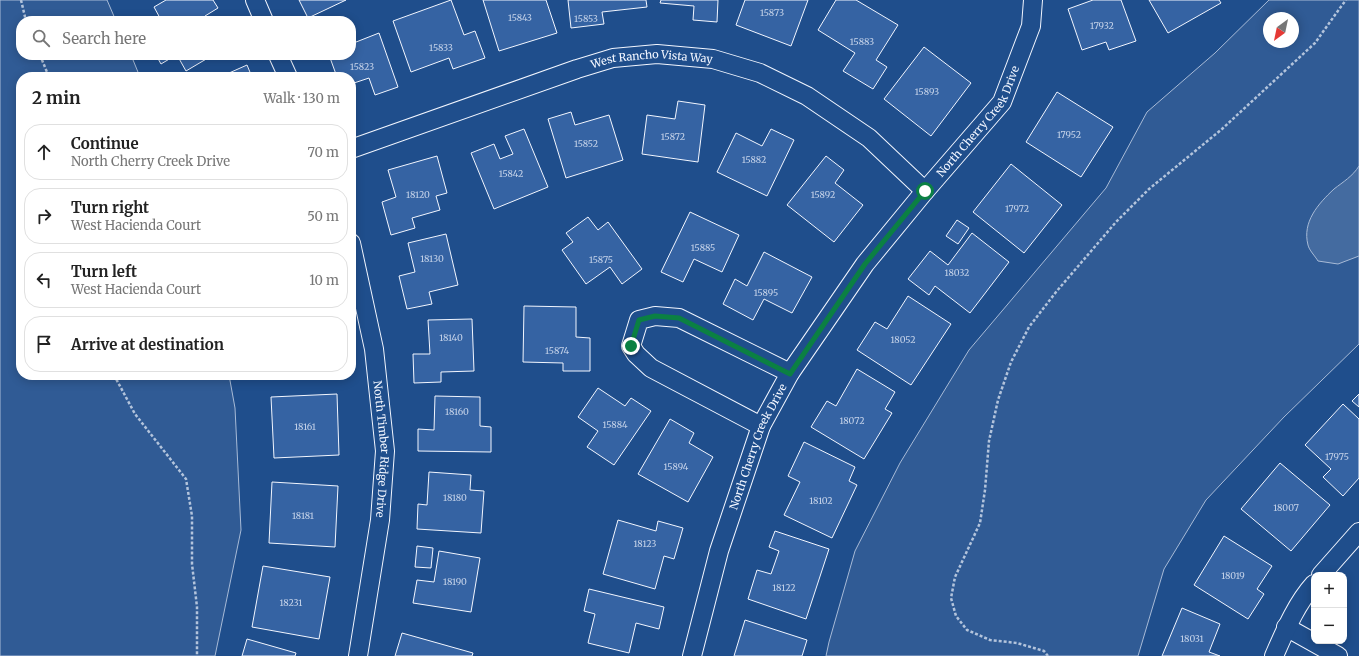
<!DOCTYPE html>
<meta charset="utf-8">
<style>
body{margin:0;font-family:Merriweather,serif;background:#f6f6f6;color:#222}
.controls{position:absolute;right:12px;bottom:12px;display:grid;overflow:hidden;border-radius:8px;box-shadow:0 2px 10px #0003}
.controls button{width:36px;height:36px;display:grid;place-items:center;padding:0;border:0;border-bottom:1px solid #e0e0e0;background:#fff;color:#222;font:20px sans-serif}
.compass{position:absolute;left:1263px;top:12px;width:36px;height:36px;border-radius:50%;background:#fff;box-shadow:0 2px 10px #0003;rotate:213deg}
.stop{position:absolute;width:12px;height:12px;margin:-9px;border:3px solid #0b8043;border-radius:50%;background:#fff}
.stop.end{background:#0b8043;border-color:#fff;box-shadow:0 1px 4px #0008}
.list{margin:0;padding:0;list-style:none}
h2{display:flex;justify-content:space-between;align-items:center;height:52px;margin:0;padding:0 16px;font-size:17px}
h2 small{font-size:13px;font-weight:400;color:#767676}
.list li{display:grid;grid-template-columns:26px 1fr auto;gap:12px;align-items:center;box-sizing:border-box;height:56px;margin:0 8px 8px;padding:0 8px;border:1px solid #e0e0e0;border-radius:16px}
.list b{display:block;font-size:15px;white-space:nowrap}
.list p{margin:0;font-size:13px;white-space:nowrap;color:#767676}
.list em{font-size:13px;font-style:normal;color:#767676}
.icon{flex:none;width:22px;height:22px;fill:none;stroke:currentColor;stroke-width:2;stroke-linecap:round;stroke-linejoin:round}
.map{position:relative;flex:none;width:1359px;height:656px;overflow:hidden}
.search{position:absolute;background:#fff;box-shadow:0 2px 10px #0003;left:16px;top:16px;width:340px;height:44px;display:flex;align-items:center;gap:10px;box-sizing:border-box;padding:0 14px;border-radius:16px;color:#767676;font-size:15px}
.panel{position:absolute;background:#fff;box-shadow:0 2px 10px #0003;left:16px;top:72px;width:340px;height:308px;border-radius:16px}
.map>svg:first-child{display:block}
.built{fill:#305b95;stroke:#a8bbd7;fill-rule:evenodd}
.water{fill:#446ba0;stroke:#a8bbd7}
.building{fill:#3563a3;stroke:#f2f6ff}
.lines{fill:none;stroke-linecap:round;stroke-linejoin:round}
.street-casing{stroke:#f2f6ff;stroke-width:20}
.path{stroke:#b3c4dc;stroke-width:2.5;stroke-dasharray:3 2;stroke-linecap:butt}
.street{stroke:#1f4e8c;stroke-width:18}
.route{stroke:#0b8043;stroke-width:5}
.labels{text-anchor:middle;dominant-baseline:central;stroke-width:3;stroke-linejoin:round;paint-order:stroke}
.number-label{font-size:9px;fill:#c3d1e8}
.street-label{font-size:11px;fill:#f2f6ff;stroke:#1f4e8c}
</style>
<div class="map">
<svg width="1359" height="656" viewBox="0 0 1359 656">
<rect width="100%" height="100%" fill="#1f4e8c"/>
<path class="built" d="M0 0H107L116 21H21V55H131L140 77H21V375H229L235 408 241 530 215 656H0Z
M1269 0H1359V344L1284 417 1206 500 1164 569 1138 656H826L829 642 855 551 900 463 969 350 1106 188 1147 112 1215 53ZM1269 18H1293V42H1269Z"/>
<path class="water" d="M1359 166V256L1338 264 1318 261C1315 256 1309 250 1308 245 1302 222 1318 204 1334 189 1343 182 1353 176 1359 166Z"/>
<path class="building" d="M166 0H213L218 8 205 16 209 21H155L160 18 154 7Z
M299 0H346L308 18Z
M451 0 464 35 475 31 485 58 453 69 449 58 411 72 393 21Z
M483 0H546L557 33 499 51Z
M568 0H646L647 7 602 12 604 24 571 28Z
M661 0H718L717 22 693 20 694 6 660 3Z
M745 0H808L791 46 736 25Z
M836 0H856L898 25 876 60 887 67 873 89 843 71 855 53 818 30Z
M1093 0H1121L1136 41 1109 50 1106 42 1082 50 1068 9Z
M1149 0H1219L1221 3 1168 33Z
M379 33 398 87 375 95 369 78 351 84V77H337L329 55H351V44Z
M924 47 971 83 931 136 884 99Z
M156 55H176L161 64Z
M177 55H213L186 71Z
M247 65 252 77H220Z
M1057 92 1113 127 1081 177 1026 142Z
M678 101 705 105 698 162 642 154 647 115 675 119Z
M571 112 575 125 609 115 623 160 566 178 548 119Z
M524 129 548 187 494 209 471 153 494 144 500 159 513 154 505 136Z
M771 129 794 140 767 196 717 172 736 133 762 146Z
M437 156 447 193 436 196 440 210 412 218 415 228 391 235 382 202 396 197 388 170Z
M826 156 844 170 835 183 863 205 834 242 787 205Z
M1011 164 1062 205 1024 253 973 212Z
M690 212 739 235 722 272 694 259 683 282 661 272Z
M588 217 598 230 608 222 642 269 622 284 610 267 586 284 562 250 573 242 566 233Z
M957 220 969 228 958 244 946 236Z
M972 233 1009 262 970 313 935 286 929 295 908 279 930 251 948 265Z
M446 234 458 285 429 292 432 304 407 309 399 276 415 272 408 243Z
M764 252 812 277 792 313 764 299 753 320 723 304 735 279 747 286Z
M908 296 951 324 911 385 857 350 875 322 887 329Z
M524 306 576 307V337L590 338V371H563V363L523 362Z
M472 319 474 371 441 372V382L414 383 413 354H430L428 320Z
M857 369 895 392 885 409 892 413 864 459 811 427 827 401 836 406Z
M272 375H294L272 377Z
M598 388 625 406 631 398 651 411 614 465 587 447 598 431 578 417Z
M337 394 339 455 274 458 271 397Z
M1359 394V407L1352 401Z
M435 396 480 397V426L491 427V452L418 451V429L434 430Z
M1343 404 1359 419V478L1343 496 1323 477 1331 469 1305 445Z
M670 419 694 433 689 443 713 457 688 502 638 474Z
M804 442 855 467 849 481 857 485 832 538 784 515 800 482 788 476Z
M1280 463 1330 505 1291 551 1241 509Z
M429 472 471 475 470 490 484 491 481 533 417 529 418 504 427 505Z
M272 482 338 486 335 547 269 543Z
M618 520 656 531 658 521 683 528 674 559 664 556 655 589 603 574Z
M775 531 829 549 806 619 748 599 757 570 771 574 779 551 769 547Z
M1224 536 1272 566 1257 589 1264 594 1248 619 1194 585Z
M417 546 433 548 431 568 415 567Z
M439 551 480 558 471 612 413 603 417 580 434 582Z
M263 566 330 577 319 639 252 627Z
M589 589 664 607 659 629 636 623 629 653 588 643 595 614 584 611Z
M1182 608 1220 624 1209 652 1220 656H1162Z
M745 620 807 640 802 656H734Z
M402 633 473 653 472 656H395Z
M247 639 296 653 295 656H242Z"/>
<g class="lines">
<g class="street-casing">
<g id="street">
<path d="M255 0 264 21"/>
<path d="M278 55 288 77"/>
<path id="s1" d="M351 149 577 69 613 58 657 54 713 59 760 73 807 96 869 138 925 191"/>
<path id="s2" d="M351 243 374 349 385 451 380 520 358 656"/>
<path d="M761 426 651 368 636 354 631 346 639 320 655 316 679 318 790 373"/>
<path d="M1321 575 1359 532"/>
<path d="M1286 627 1338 656"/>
<path id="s3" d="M692 656 719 551 761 426 790 373 865 264 925 191 1002 102 1031 26 1033 0"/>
<path d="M1274 656C1285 631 1296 604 1314 584"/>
</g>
</g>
<path class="path" d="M21 0 26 21
M40 55 49 77
M114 375 135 414 186 479 192 516V564L197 607V656
M1048 656 1044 651 1017 643 990 640 967 630 956 616 951 598 955 577 980 523 985 490 989 441 998 400 1011 362 1029 327 1056 292 1116 222 1149 189 1222 129 1315 43 1340 8 1346 0"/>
<use href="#street" class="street"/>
</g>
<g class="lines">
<path class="route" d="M631 346 639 320 655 316 679 318 790 374 865 264 925 191"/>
</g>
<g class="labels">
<g class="number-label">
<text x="772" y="12">15873</text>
<text x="520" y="17">15843</text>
<text x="586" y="18">15853</text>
<text x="1102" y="25">17932</text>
<text x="862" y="41">15883</text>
<text x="441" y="47">15833</text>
<text x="362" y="66">15823</text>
<text x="927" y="91">15893</text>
<text x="1069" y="134">17952</text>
<text x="673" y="136">15872</text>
<text x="586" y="143">15852</text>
<text x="754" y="159">15882</text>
<text x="511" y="173">15842</text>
<text x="418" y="194">18120</text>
<text x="823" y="194">15892</text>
<text x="1017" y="208">17972</text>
<text x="703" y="247">15885</text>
<text x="432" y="258">18130</text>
<text x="601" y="259">15875</text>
<text x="957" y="272">18032</text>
<text x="766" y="292">15895</text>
<text x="451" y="337">18140</text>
<text x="903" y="339">18052</text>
<text x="557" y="350">15874</text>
<text x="457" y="411">18160</text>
<text x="852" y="420">18072</text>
<text x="615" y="424">15884</text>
<text x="305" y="426">18161</text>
<text x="1337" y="456">17975</text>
<text x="676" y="466">15894</text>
<text x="455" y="497">18180</text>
<text x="821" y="500">18102</text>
<text x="1286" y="507">18007</text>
<text x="303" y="515">18181</text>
<text x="645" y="543">18123</text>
<text x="1233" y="575">18019</text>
<text x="455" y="581">18190</text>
<text x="784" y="587">18122</text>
<text x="291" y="602">18231</text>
<text x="1192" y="638">18031</text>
</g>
<g class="street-label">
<text stroke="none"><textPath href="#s1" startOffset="316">West Rancho Vista Way</textPath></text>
<text stroke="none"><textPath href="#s3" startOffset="616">North Cherry Creek Drive</textPath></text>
<text stroke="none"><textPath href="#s3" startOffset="220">North Cherry Creek Drive</textPath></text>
<text stroke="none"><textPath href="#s2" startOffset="209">North Timber Ridge Drive</textPath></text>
</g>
</g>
</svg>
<div class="controls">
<button>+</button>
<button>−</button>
</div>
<svg class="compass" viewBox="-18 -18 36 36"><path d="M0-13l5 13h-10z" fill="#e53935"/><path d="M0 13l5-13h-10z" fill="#767676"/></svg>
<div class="stop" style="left:925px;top:191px"></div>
<div class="stop end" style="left:631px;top:346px"></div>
<div class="search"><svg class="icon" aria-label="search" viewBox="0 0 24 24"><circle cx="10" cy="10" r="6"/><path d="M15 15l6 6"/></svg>Search here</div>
<section class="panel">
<h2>2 min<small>Walk · 130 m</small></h2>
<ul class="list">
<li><svg class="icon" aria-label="ahead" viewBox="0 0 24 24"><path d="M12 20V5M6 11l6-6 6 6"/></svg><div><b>Continue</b><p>North Cherry Creek Drive</p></div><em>70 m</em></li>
<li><svg class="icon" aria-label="right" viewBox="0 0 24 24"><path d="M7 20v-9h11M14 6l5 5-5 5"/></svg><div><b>Turn right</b><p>West Hacienda Court</p></div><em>50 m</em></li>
<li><svg class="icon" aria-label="left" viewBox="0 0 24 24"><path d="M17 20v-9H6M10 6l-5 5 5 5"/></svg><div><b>Turn left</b><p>West Hacienda Court</p></div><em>10 m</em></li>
<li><svg class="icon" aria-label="arrive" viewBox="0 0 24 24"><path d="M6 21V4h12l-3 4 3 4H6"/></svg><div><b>Arrive at destination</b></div></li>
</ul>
</section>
</div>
